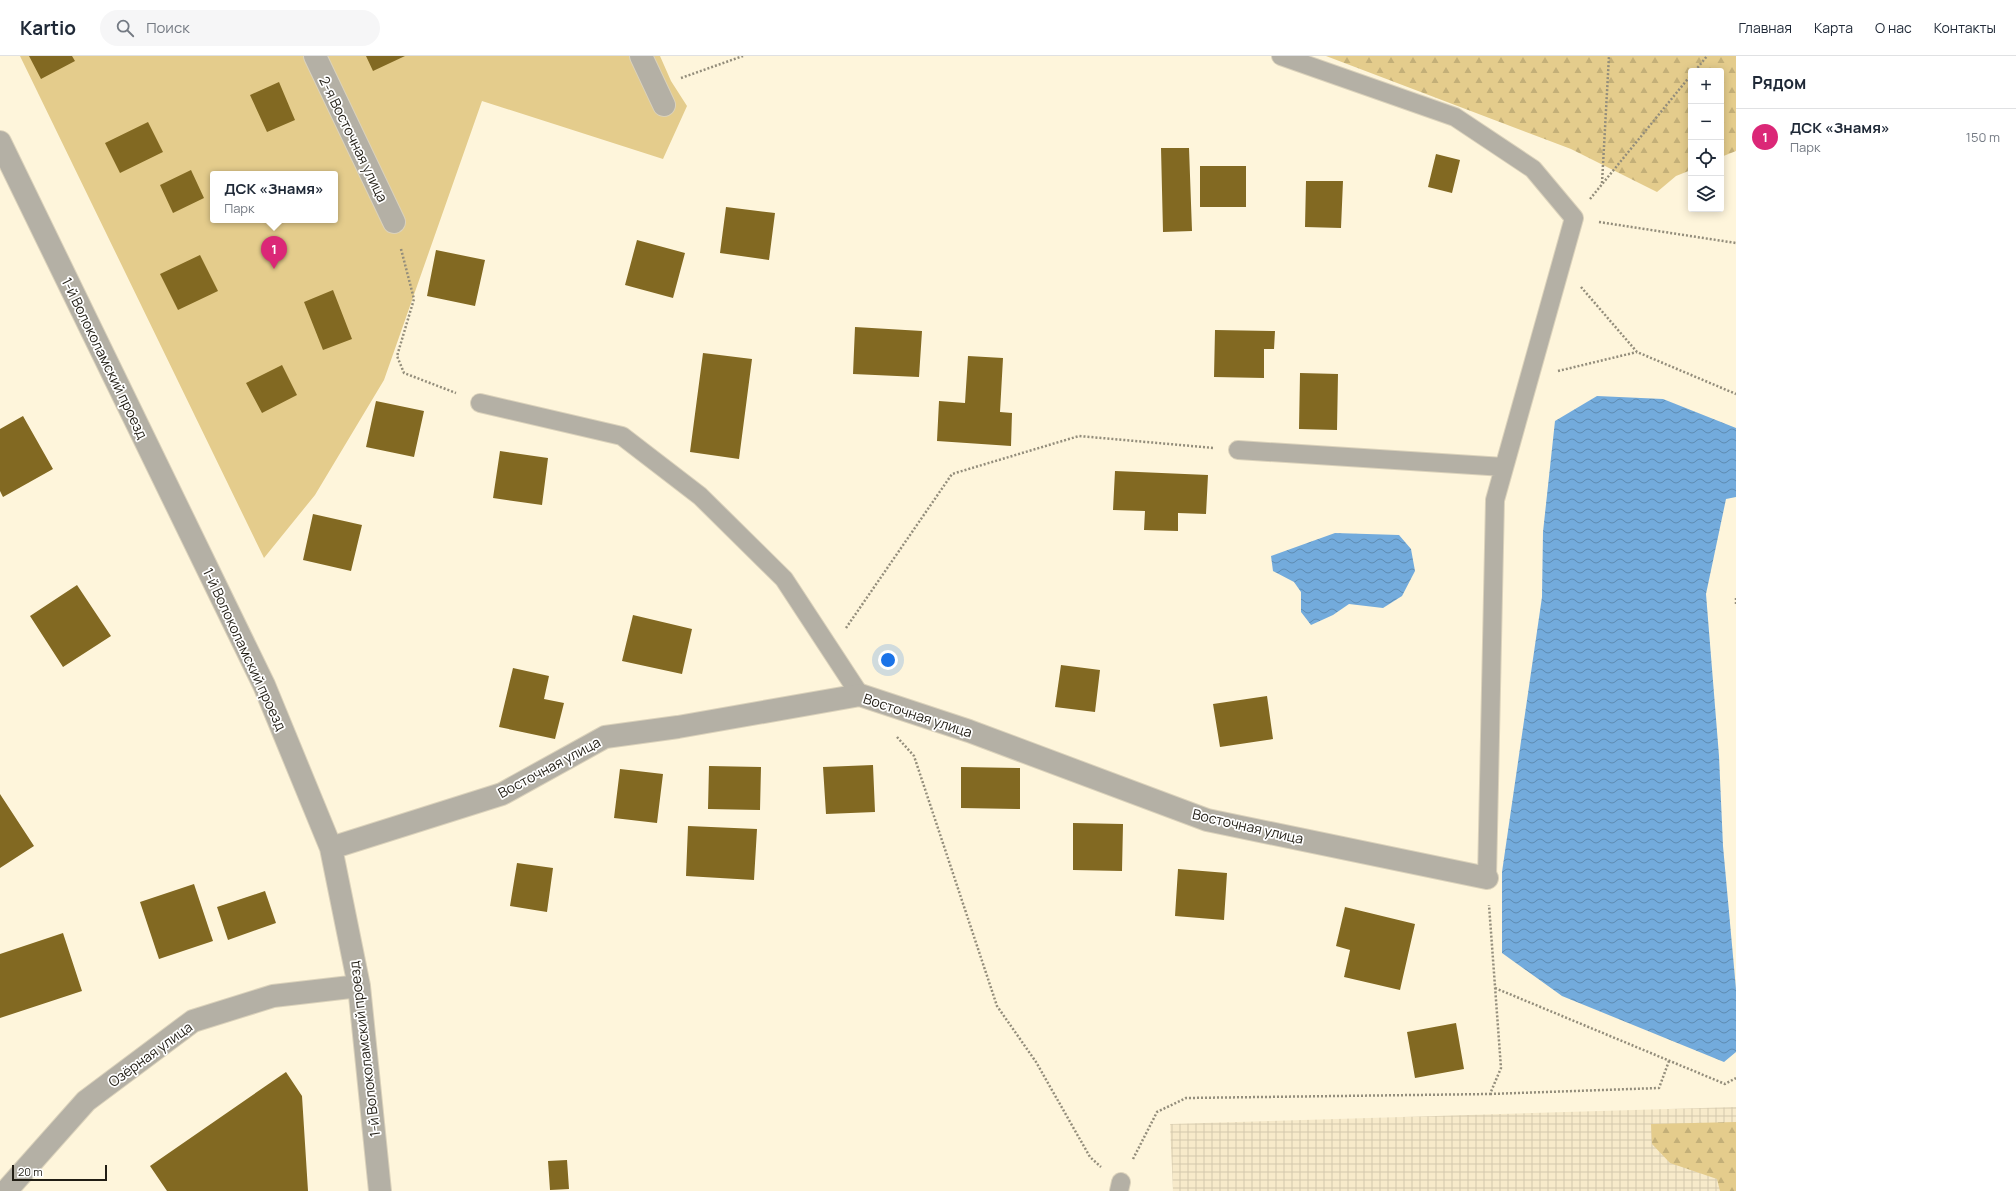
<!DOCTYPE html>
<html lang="ru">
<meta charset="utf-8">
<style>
body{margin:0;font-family:Manrope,sans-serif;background:#f6f6f7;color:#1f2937}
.controls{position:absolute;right:12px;top:12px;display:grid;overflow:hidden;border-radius:4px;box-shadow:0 2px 10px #0003}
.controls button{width:36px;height:36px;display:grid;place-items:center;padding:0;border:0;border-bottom:1px solid #e0e1e3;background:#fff;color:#1f2937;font:20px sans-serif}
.scale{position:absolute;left:12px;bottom:10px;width:95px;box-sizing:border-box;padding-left:4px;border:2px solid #211d14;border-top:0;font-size:11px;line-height:14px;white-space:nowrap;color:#211d14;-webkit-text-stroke:3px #fff;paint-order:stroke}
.you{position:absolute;left:888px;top:604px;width:14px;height:14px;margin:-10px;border:3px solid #fff;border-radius:50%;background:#1a73e8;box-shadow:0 0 0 6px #1a73e833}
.badge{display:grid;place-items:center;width:26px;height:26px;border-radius:50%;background:#db2777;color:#fff;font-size:13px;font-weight:700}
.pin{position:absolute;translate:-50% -33px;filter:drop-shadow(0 1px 2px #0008)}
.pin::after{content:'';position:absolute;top:21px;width:14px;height:12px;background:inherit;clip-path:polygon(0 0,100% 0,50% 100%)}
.popup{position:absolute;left:210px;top:115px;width:128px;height:52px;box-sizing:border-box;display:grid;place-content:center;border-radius:4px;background:#fff;filter:drop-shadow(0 1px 3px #0005);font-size:13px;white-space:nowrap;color:#747a83}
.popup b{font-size:15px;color:#1f2937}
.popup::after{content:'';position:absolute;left:50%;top:100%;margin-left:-8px;border:8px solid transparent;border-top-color:#fff}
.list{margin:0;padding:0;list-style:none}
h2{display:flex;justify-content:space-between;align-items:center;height:52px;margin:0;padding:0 16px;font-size:17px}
h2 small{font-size:13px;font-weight:400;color:#747a83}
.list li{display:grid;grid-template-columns:26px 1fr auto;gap:12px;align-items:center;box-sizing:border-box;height:56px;padding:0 16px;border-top:1px solid #e0e1e3}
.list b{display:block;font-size:15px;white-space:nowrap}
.list p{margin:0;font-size:13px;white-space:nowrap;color:#747a83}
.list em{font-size:13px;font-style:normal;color:#747a83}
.icon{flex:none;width:22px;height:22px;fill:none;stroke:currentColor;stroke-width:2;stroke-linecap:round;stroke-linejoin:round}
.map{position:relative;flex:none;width:1736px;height:1135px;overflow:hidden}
header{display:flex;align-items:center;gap:24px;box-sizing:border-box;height:56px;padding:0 20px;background:#fff;border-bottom:1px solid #e0e1e3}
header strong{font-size:19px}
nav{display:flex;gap:22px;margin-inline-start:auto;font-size:14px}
.search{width:280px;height:36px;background:#f6f6f7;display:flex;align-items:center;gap:10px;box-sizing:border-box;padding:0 14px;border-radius:22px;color:#747a83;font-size:15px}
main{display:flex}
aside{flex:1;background:#fff}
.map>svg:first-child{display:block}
.industrial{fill:url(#industrial-grid)}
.green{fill:#e4cc8c;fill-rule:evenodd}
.forest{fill:url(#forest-firs)}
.water{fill:url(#water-waves)}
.building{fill:#826922}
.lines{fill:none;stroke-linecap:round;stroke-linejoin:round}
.lane-casing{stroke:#dbd2bb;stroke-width:20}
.street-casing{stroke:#dbd2bb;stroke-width:24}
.path{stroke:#938d7b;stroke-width:2.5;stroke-dasharray:2 2;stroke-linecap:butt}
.lane{stroke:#b4b0a5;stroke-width:18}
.street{stroke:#b4b0a5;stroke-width:22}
.labels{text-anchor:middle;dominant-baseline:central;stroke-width:3.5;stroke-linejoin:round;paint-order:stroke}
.street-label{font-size:14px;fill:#211d14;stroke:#fff}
</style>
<header>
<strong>Kartio</strong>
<div class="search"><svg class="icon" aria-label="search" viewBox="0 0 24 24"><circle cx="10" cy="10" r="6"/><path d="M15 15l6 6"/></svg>Поиск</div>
<nav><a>Главная</a><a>Карта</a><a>О нас</a><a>Контакты</a></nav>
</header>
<main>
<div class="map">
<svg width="1736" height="1135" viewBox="0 0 1736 1135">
<defs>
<pattern id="industrial-grid" width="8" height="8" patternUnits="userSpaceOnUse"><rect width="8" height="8" fill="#f7eaca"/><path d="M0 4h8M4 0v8" fill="none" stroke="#d3c8ad"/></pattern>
<pattern id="forest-firs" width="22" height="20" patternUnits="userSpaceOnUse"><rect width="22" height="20" fill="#e4cc8c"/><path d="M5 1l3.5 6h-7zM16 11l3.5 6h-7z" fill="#c3af78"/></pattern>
<pattern id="water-waves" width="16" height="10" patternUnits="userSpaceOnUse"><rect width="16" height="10" fill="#73abdc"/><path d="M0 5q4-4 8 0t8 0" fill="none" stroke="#5e8bb1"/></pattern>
</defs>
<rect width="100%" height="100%" fill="#fef5db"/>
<path class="industrial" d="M1736 1051V1135H1173L1170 1068Z"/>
<path class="green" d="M20 0H660L671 25 687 50 663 103 482 45 384 324 315 439 264 502ZM213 118H335V164H213Z"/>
<path class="forest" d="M1326 0H1736V95L1721 101V15H1691V114L1676 120 1657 136 1571 93Z
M1736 1066V1135H1720L1717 1123 1670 1107 1652 1088 1651 1068Z"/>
<path class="water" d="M1597 340 1663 343 1736 372V441L1726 443 1706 538 1719 700 1723 790 1736 933V996L1724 1006 1562 940 1502 897V816L1542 541 1543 476 1555 365Z
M1335 477 1399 479 1411 493 1415 515 1402 540 1383 552 1349 548 1333 559 1311 569 1301 556V536L1294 526 1273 515 1271 500Z"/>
<path class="building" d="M29 0H72L75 5 41 23Z
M366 0H405L373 15Z
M279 26 295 64 267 76 250 39Z
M148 66 163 96 120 117 105 87Z
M1161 92H1189L1192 175 1163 176Z
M1436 98 1460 104 1452 137 1428 131Z
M1200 110H1246V151H1200Z
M191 114 204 142 173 157 160 129Z
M1306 125H1343L1341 172 1305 171Z
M726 151 775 157 769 204 720 197Z
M637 184 685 197 673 242 625 229Z
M436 194 485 204 475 250 427 240Z
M200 199 218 235 178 254 160 218Z
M333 234 352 283 323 294 304 246Z
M855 271 922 275 919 321 853 318Z
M1215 274 1275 275 1274 293H1264V322L1214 321Z
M703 297 752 303 739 403 690 396Z
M968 300 1003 302 1000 356 1012 357 1011 390 937 385 939 345 965 347Z
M282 309 297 339 262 357 246 327Z
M1300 317 1338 318 1337 374 1299 373Z
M376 345 424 355 414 401 366 391Z
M23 360 53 413 3 441 0 435V373Z
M500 395 548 402 542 449 493 442Z
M1115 415 1208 419 1206 458 1178 457V475L1144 474 1145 455 1113 454Z
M313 458 362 469 351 515 303 504Z
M77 529 111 580 63 611 30 560Z
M633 559 692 573 682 618 622 605Z
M1061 609 1100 614 1095 656 1055 651Z
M513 612 549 620 544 643 564 647 555 683 499 671Z
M1267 640 1273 683 1220 691 1213 648Z
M873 709 875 756 826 758 823 711Z
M709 710 761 711 760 754 708 753Z
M961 711 1020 712V753L961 752Z
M620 713 663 718 657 767 614 762Z
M0 738 34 790 0 812Z
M1073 767 1123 768 1122 815 1073 814Z
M688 770 757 773 754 824 686 820Z
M517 807 553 812 547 856 510 850Z
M1178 813 1227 817 1224 864 1175 860Z
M194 828 213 885 159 903 140 846Z
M265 835 276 867 228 884 217 851Z
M1345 851 1415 868 1400 934 1344 921 1350 894 1336 890Z
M63 877 82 935 0 962V898Z
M1456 967 1464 1013 1415 1022 1407 976Z
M286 1016 302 1040 308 1135H167L150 1110Z
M567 1104 569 1133 550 1134 548 1105Z"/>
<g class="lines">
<g class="lane-casing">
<path id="lane" d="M1281 0 1455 61 1533 113 1574 162 1495 444 1487 822
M480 347 622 380 700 440 784 523 860 639
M1238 394 1504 411
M1119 1135 1121 1126"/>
</g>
<g class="street-casing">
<path id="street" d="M315 0 394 166
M641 0 664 49
M0 86 264 629 331 792 359 930 380 1135
M331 792 502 738 605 681 678 671 860 639 969 675 1207 764 1487 822
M6 1135 86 1045 193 965 273 940 359 930"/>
</g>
<path class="path" d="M1695 15 1707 0
M681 22 743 0
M1602 127 1609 0
M1590 143 1691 19
M1599 166 1736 187
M401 193 414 243 397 300 404 317 456 337
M1581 231 1637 296 1736 338
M1558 315 1637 296
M1736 542V549
M846 572 952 418 1079 380 1214 392
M897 681 914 700 997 950 1036 1006 1090 1101 1101 1111
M1495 932 1725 1028 1736 1022
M1490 1038 1659 1032 1669 1005
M1133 1103 1157 1056 1186 1042 1490 1038 1501 1012 1489 849"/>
<use href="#lane" class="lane"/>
<use href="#street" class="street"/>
</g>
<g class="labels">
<g class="street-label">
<text transform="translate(354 83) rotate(64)">2-я Восточная улица</text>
<text transform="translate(105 302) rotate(64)">1-й Волоколамский проезд</text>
<text transform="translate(245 593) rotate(65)">1-й Волоколамский проезд</text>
<text transform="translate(918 659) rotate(18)">Восточная улица</text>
<text transform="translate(549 711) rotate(-28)">Восточная улица</text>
<text transform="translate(1248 770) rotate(13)">Восточная улица</text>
<text transform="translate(364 993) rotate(-97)">1-й Волоколамский проезд</text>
<text transform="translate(150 998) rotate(-36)">Озёрная улица</text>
</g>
</g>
</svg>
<div class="controls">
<button>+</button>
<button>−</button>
<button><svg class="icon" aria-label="locate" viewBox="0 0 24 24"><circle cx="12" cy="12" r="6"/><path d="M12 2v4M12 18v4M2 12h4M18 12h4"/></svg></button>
<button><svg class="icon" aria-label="layers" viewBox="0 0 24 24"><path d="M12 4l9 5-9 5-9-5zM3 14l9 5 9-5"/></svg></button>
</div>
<div class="scale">20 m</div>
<div class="you"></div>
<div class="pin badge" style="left:274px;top:213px">1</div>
<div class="popup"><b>ДСК «Знамя»</b>Парк</div>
</div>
<aside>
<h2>Рядом<small></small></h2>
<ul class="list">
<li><span class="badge">1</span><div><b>ДСК «Знамя»</b><p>Парк</p></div><em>150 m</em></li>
</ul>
</aside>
</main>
